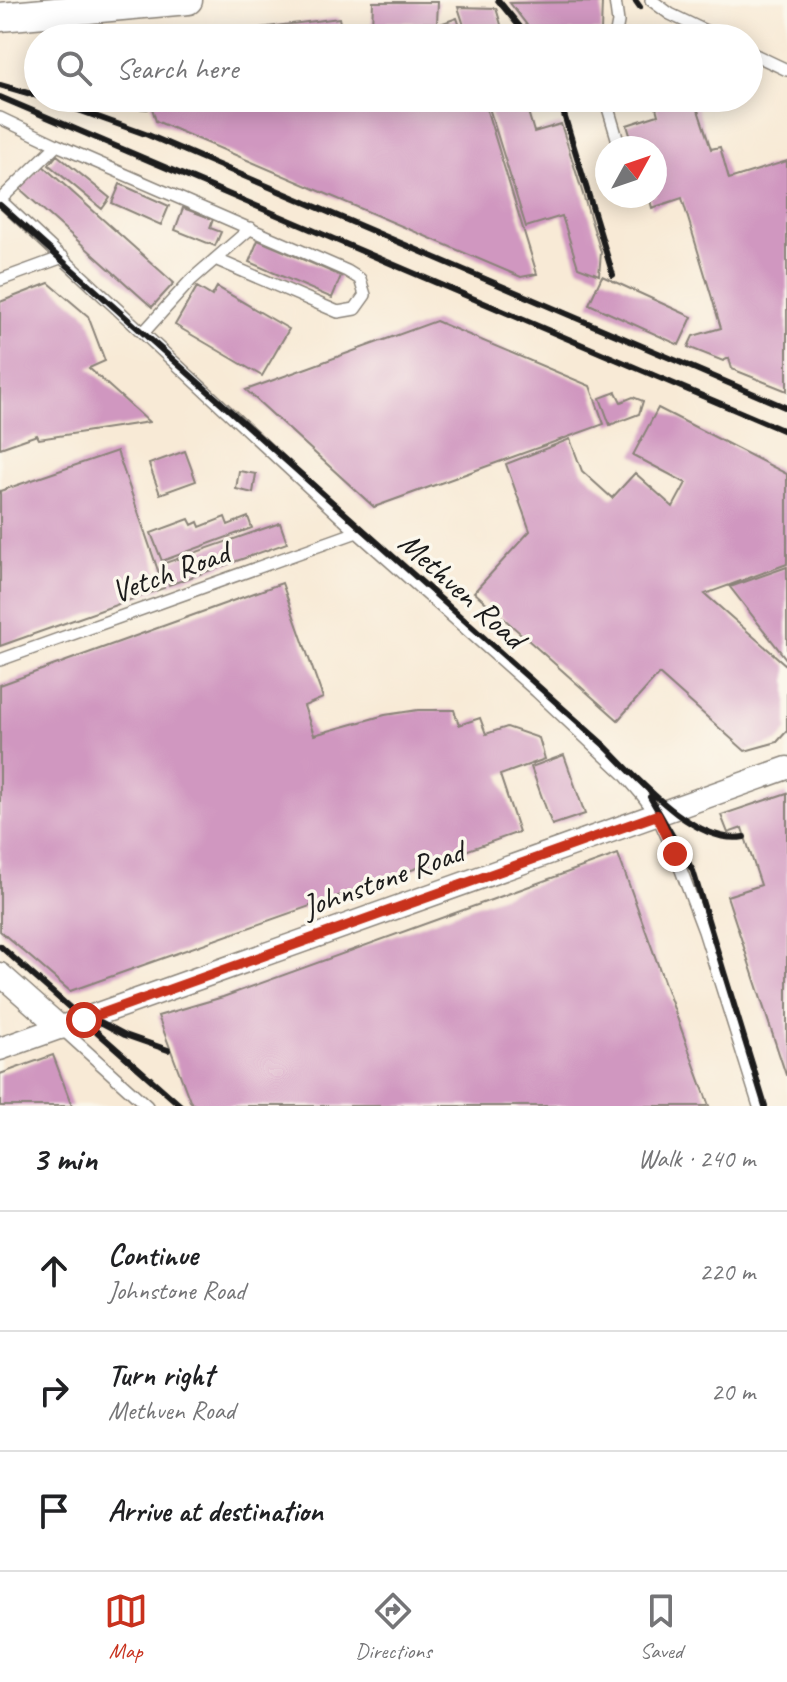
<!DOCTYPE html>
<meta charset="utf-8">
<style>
body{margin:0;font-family:Caveat,sans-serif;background:#f2f2f2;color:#202124}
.compass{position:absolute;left:595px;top:136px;width:72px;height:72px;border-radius:50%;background:#fff;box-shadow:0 4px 20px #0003;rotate:50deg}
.stop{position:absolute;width:24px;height:24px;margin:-18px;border:6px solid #c8321e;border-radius:50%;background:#fff}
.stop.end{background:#c8321e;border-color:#fff;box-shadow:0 2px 8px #0008}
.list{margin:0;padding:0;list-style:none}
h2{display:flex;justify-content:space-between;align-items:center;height:104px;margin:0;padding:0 32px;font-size:34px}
h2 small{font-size:26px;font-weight:400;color:#757577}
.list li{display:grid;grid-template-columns:52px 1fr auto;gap:24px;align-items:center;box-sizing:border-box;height:120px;padding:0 32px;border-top:2px solid #e0e0e0}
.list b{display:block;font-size:30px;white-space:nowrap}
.list p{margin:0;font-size:26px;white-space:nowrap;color:#757577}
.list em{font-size:26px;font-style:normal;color:#757577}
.icon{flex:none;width:44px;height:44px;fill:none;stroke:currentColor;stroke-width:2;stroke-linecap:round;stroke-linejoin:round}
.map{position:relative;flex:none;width:787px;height:1106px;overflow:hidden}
.search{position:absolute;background:#fff;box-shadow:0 4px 20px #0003;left:24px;right:24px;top:24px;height:88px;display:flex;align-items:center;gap:20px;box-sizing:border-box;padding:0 28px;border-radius:44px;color:#757577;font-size:30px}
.sheet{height:464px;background:#fff}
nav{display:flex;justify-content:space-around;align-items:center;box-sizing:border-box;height:112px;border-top:2px solid #e0e0e0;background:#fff;font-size:22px;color:#757577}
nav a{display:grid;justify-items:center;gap:4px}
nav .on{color:#c8321e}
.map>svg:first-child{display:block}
.building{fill:#d097c0}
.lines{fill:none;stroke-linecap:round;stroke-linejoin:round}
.service-casing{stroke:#8a8379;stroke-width:14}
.minor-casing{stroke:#8a8379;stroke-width:25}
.tertiary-casing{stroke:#8a8379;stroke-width:31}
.service{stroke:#fff;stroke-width:11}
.minor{stroke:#fff;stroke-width:22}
.tertiary{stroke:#fff;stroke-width:28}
.rail{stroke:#1c1c1c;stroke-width:6}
.route{stroke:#c8321e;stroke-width:10}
.labels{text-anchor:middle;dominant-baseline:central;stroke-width:7;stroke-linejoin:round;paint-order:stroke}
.street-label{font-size:32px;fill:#1c1c1c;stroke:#fbf7ec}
</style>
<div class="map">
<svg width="787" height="1106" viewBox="0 0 787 1106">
<rect width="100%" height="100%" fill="#fbf7ec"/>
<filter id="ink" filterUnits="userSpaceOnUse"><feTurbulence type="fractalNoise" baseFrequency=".0125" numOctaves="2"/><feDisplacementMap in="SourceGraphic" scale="16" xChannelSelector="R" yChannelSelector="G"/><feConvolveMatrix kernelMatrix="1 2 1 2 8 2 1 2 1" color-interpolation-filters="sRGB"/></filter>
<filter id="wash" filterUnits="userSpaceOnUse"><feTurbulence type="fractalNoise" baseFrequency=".006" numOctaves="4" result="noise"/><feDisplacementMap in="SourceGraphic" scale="32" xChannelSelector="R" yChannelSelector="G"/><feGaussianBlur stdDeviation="1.8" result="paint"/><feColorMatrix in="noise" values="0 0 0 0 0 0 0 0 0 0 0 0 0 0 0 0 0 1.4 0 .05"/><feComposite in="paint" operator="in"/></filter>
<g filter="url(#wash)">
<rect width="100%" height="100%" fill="#f8ead6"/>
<g id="blocks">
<path class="building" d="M373 2H438L437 23 387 22 388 28H372Z
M602 2 601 31H570L569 38H537L510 3Z
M458 7 496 8 505 38H468Z
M339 18 343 38H195L194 36Z
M457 18 464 38H438L434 26Z
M394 27 425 28V38H394Z
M149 98H483L537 274 521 277 156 121Z
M486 98H524L534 132 561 124 601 252 599 275 578 267 562 216 526 227Z
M662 98H694L711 149 720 147 729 179 787 161V391L732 369 729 358 723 361 688 347 693 336 721 328 682 198 652 208 649 196H655V148H634L627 125 658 115 654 100Z
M57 155 110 198 102 209 49 165Z
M42 165 174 283 152 307 20 189Z
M120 184 169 206 161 225 112 203Z
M183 208 213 219 210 228 221 232 215 246 175 230Z
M258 240 341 276 332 298 249 262Z
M602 276 692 317 679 345 589 304Z
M49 283 88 316 105 361 89 368 149 422 39 439 37 435 0 448V302Z
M197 287 212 296 217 287 289 329 262 376 175 325Z
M436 321 590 386 604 424 374 507 246 390Z
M616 392 621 402 633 397 643 401 639 414 610 425 600 398Z
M658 408 787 474V564L705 594 787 666V731L777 742 745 751 659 674 618 720 474 592 530 531 506 464 570 439 582 471 612 498 635 473 673 507 686 483 633 455Z
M117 451 164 588 0 646V491Z
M185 451 196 481 160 494 149 464Z
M239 471 256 474 253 493 236 489Z
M225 517 228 525 248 517 252 528 162 561 151 533 189 519 192 525 198 522 200 527Z
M280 523 287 543 169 585 162 564Z
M787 567V660L730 587Z
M282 583 323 698 304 706 314 735 385 715 418 710H454L459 725 480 718 486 734 507 727 539 738 545 759 500 775 519 832 70 991 0 931V685Z
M564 755 585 814 552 825 531 767Z
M787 793V1075H786L727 896 761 885 742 828 728 833 721 815Z
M618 854 709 1106H195L190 1101 158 1016 223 997Z
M53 1055 72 1106H0V1074Z"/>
</g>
</g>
<g filter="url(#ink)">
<use href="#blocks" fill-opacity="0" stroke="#8a8379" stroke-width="2"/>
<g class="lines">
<g class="service-casing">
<path id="service" d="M615 0 618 22 615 38
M651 0 670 14 720 38
M749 52 787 70
M605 98 620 148
M0 118 57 145
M0 200 357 532 536 691 624 774 642 795 657 815 675 854 704 931 759 1106
M0 200 57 145 347 271 360 279 365 295 355 309 338 312 215 259
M0 280 63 257
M143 333 191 280 251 228
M0 660 357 532
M61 1028 147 1106"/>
</g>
<g class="minor-casing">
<path id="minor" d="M0 974 61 1028
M0 1049 787 768"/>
</g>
<g class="tertiary-casing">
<path id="tertiary" d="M0 17 188 0"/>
</g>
<use href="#service" class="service"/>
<use href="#minor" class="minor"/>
<use href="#tertiary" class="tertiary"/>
<path class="rail" d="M498 0 529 38
M635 0 640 7
M0 85 38 96
M0 97 787 432
M45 98 148 135 787 408
M559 98 613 275
M76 100 147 107
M0 205 605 746C637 778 695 846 744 837
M650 797 693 871 765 1106
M0 946 181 1106
M91 1017 125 1035 168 1050"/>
</g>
</g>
<g class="lines" filter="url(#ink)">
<path class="route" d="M84 1020 657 815 675 854"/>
</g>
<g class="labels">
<g class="street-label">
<text transform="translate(170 572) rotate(-20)">Vetch Road</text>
<text transform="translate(462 590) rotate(42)">Methven Road</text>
<text transform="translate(383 879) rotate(-20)">Johnstone Road</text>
</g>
</g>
</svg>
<svg class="compass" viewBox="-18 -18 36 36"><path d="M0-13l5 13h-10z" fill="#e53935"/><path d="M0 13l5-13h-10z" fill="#757577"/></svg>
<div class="stop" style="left:84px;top:1020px"></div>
<div class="stop end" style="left:675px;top:854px"></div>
<div class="search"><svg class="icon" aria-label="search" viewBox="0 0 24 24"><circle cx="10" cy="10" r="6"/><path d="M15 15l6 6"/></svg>Search here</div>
</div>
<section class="sheet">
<h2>3 min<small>Walk · 240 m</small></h2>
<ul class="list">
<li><svg class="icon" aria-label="ahead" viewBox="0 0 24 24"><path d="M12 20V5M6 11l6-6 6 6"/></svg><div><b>Continue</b><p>Johnstone Road</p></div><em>220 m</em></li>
<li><svg class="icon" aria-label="right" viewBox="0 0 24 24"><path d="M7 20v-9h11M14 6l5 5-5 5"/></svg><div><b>Turn right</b><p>Methven Road</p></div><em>20 m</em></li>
<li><svg class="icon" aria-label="arrive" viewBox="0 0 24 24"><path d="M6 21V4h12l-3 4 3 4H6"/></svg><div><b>Arrive at destination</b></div></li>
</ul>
</section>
<nav>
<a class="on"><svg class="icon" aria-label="map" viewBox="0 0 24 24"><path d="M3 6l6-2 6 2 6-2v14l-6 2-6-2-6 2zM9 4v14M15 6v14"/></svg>Map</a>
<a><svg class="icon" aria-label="directions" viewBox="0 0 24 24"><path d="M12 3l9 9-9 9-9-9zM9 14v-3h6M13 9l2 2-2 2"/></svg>Directions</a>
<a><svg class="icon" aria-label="saved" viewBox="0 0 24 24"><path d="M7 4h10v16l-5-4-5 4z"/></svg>Saved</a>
</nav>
